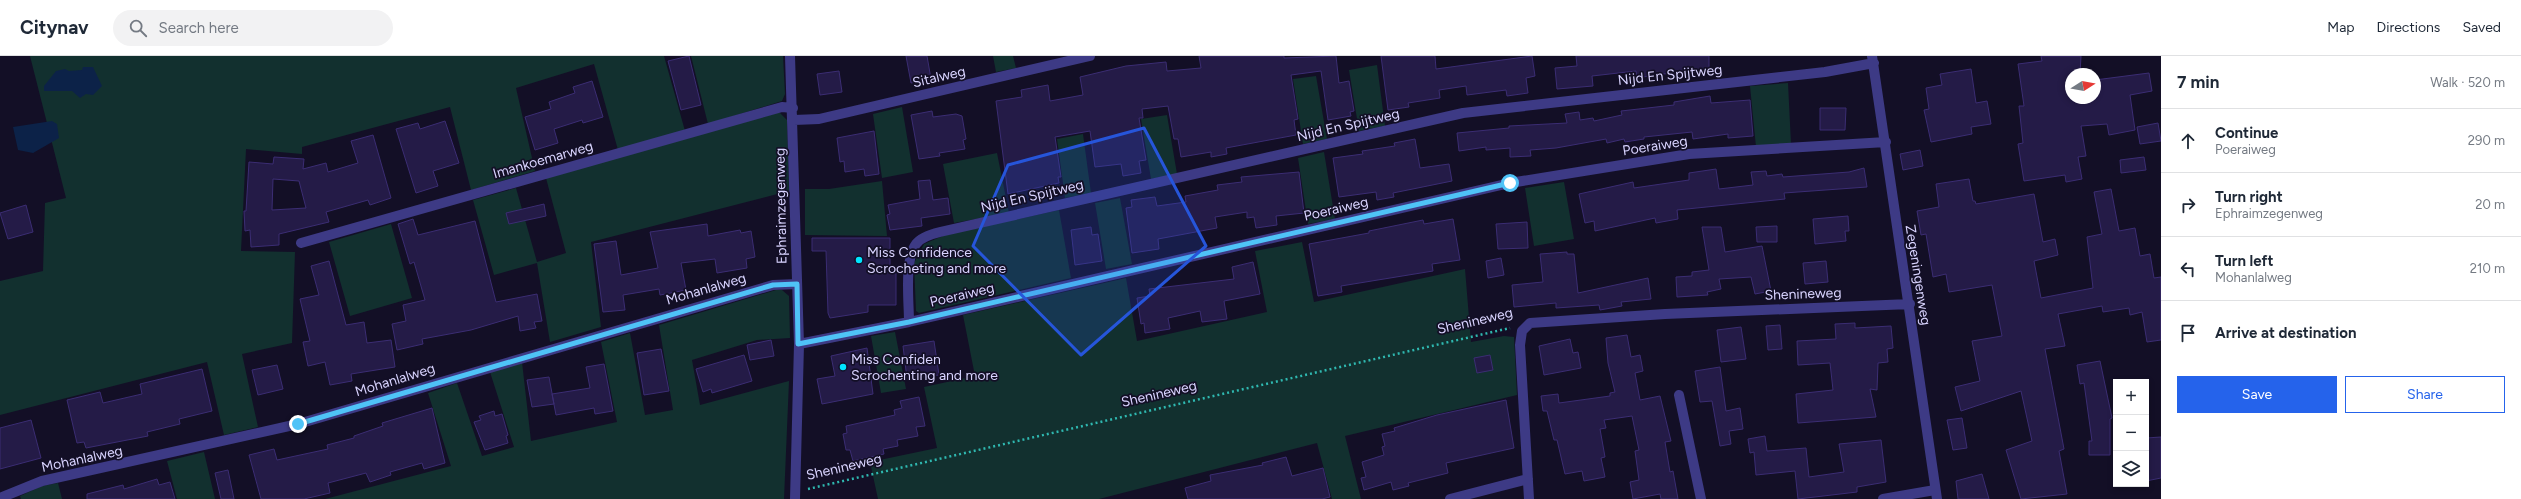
<!DOCTYPE html>
<meta charset="utf-8">
<style>
body{margin:0;font-family:Figtree,sans-serif;background:#f2f2f3;color:#1f2937}
.controls{position:absolute;right:12px;bottom:12px;display:grid;overflow:hidden;border-radius:0px;box-shadow:0 2px 6px #0003}
.controls button{width:36px;height:36px;display:grid;place-items:center;padding:0;border:0;border-bottom:1px solid #e0e1e3;background:#fff;color:#1f2937;font:20px sans-serif}
.compass{position:absolute;left:2065px;top:12px;width:36px;height:36px;border-radius:50%;background:#fff;box-shadow:0 2px 6px #0003;rotate:79deg}
.stop{position:absolute;width:12px;height:12px;margin:-9px;border:3px solid #4fc3f7;border-radius:50%;background:#fff}
.stop.end{background:#4fc3f7;border-color:#fff;box-shadow:0 1px 4px #0008}
.list{margin:0;padding:0;list-style:none}
h2{display:flex;justify-content:space-between;align-items:center;height:52px;margin:0;padding:0 16px;font-size:17px}
h2 small{font-size:13px;font-weight:400;color:#747a83}
.list li{display:grid;grid-template-columns:26px 1fr auto;gap:12px;align-items:center;box-sizing:border-box;height:64px;padding:0 16px;border-top:1px solid #e0e1e3}
.list b{display:block;font-size:15px;white-space:nowrap}
.list p{margin:0;font-size:13px;white-space:nowrap;color:#747a83}
.list em{font-size:13px;font-style:normal;color:#747a83}
.actions{display:flex;gap:8px;padding:12px 16px}
.actions a{flex:1;padding:9px 0;border:1px solid #2563eb;border-radius:0px;text-align:center;font-size:14px;color:#2563eb}
.actions .main{background:#2563eb;color:#fff}
.icon{flex:none;width:22px;height:22px;fill:none;stroke:currentColor;stroke-width:2;stroke-linecap:round;stroke-linejoin:round}
.map{position:relative;flex:none;width:2161px;height:443px;overflow:hidden}
header{display:flex;align-items:center;gap:24px;box-sizing:border-box;height:56px;padding:0 20px;background:#fff;border-bottom:1px solid #e0e1e3}
header strong{font-size:19px}
nav{display:flex;gap:22px;margin-inline-start:auto;font-size:14px}
.search{width:280px;height:36px;background:#f2f2f3;display:flex;align-items:center;gap:10px;box-sizing:border-box;padding:0 14px;border-radius:22px;color:#747a83;font-size:15px}
main{display:flex}
aside{flex:1;background:#fff}
.map>svg:first-child{display:block}
.green{fill:#12302f}
.water{fill:#0c2248}
.building{fill:#241b47;stroke:#3b2d73;fill-rule:evenodd}
.lines{fill:none;stroke-linecap:round;stroke-linejoin:round}
.path{stroke:#2fb8b0;stroke-width:2.5;stroke-dasharray:2 3;stroke-linecap:butt}
.street{stroke:#3d3a85;stroke-width:10}
.route{stroke:#4fc3f7;stroke-width:5}
.marked{fill:#2655da;fill-opacity:0.2;stroke:#2655da;stroke-width:3;stroke-linejoin:round}
.poi-dot{fill:#00e5ff;stroke:#130f26;stroke-width:1.5}
.labels{text-anchor:middle;dominant-baseline:central;stroke-width:3.5;stroke-linejoin:round;paint-order:stroke}
.street-label{font-size:14px;fill:#d9d4ff;stroke:#130f26}
.poi-label{font-size:14px;fill:#d9d4ff;stroke:#130f26;text-anchor:start}
</style>
<header>
<strong>Citynav</strong>
<div class="search"><svg class="icon" aria-label="search" viewBox="0 0 24 24"><circle cx="10" cy="10" r="6"/><path d="M15 15l6 6"/></svg>Search here</div>
<nav><a>Map</a><a>Directions</a><a>Saved</a></nav>
</header>
<main>
<div class="map">
<svg width="2161" height="443" viewBox="0 0 2161 443">
<rect width="100%" height="100%" fill="#130f26"/>
<path class="green" d="M30 0H664L685 75 618 94 594 8 516 32 535 115 471 134 450 51 302 91V98L246 93 241 195 295 196 292 287 242 298 258 371 224 379 207 306 0 359V225L43 215 45 147 66 142Z
M691 0H783L785 38 782 45 708 68Z
M993 0H1013L1016 12 996 16Z
M1377 9 1385 70 1359 75 1349 14Z
M1316 20 1327 83 1303 88 1293 23Z
M1788 27 1791 88 1756 91 1750 30Z
M902 51 913 116 882 122 873 58Z
M776 57H780L787 64 789 135 591 186 601 271 550 286 537 207 494 219 473 144 516 132 537 206 566 197 546 122Z
M1167 59 1177 118 1151 123 1141 63Z
M1083 78 1091 137 1065 142 1057 83Z
M1324 96 1335 163 1308 168 1298 102Z
M997 97 1009 157 954 167 943 108Z
M882 125 887 180 805 179V133H829Z
M1564 126 1574 183 1534 190 1525 132Z
M1120 142 1132 208 1106 213 1095 147Z
M1059 154 1071 222 919 257 916 255 914 207 924 188 945 179Z
M391 168 412 242 350 260 329 186Z
M1302 186 1314 246 1465 213 1471 286 1504 280 1514 281 1517 339 1345 380 1361 443H1332L1317 387 1099 443H878L870 406 937 392 924 331 975 320 963 259 1126 222 1137 285 1267 256 1255 195Z
M776 234H782L789 240 790 282 757 284 692 304 700 349 789 325 784 443H325L451 410 428 337 457 327 482 400 514 391 490 316 522 306 531 385 617 366 601 286 630 277 645 359 673 354 659 269Z
M895 276 906 333 881 337 871 280Z
M204 396 215 443H177L167 405Z
M58 427 62 443H21L20 440 42 430Z"/>
<path class="water" d="M83 11H93L102 30 93 39 86 38 80 42 72 35H44V30L56 15 65 13 69 15 82 14Z
M52 65 57 68 59 82 33 97 18 94 13 71Z"/>
<path class="building" d="M689 0 701 49 681 54 668 5Z
M906 0H927L931 23 911 27Z
M1199 0H1284V2L1336 0 1339 27 1349 25 1354 55 1350 56 1351 60 1328 64 1321 15 1291 19 1298 63 1294 64 1296 79 1226 92 1227 98 1211 101V96L1181 101 1178 83H1174L1168 50 1142 53 1143 62H1139L1146 104 1139 105 1141 117 1123 120 1121 108 1095 111 1090 75 1055 81 1061 121H1058L1059 127 1008 138 996 45 1022 41 1021 34 1048 29 1050 45 1083 39 1080 21 1126 10 1166 6 1167 15 1201 12Z
M1381 0H1435L1436 13 1532 0 1535 20 1526 22 1528 37 1507 40 1506 34 1467 39 1466 30 1439 34 1440 42 1408 47 1409 51 1388 54Z
M1576 0H1709V16L1661 18 1637 22 1636 15 1592 20 1593 30 1557 33 1555 12 1577 10Z
M2041 0H2081L2080 18H2071V42H2095V24L2149 17 2152 35 2130 39 2135 74 2109 79 2107 68 2081 70 2086 100 2078 101 2082 123 2066 126 2065 119 2024 125 2018 88 2023 87 2019 50H2024L2018 8 2042 5Z
M1971 13 1976 47 1987 45 1991 68 1971 71 1972 78 1931 86 1924 54 1929 53 1926 32 1942 29 1940 18Z
M839 15 842 36 820 39 817 18Z
M592 25 603 61 583 67 582 64 554 73 558 87 535 94 525 61 551 53 549 46 575 37 573 31Z
M1710 40 1711 47 1750 44 1753 80 1728 82V78L1693 83 1692 76 1644 81V83L1625 86 1624 83 1607 87 1606 83 1556 92 1530 94 1531 100 1510 101V92L1486 94V91L1459 95 1457 77 1509 72V70L1567 67 1565 58 1579 56 1580 64 1593 62 1594 65 1622 59 1621 55 1674 49V46Z
M1820 52H1846L1845 74H1820Z
M932 55 933 61 956 58 962 60 966 83 963 84 965 93 939 97 940 100 919 103 911 59Z
M445 65 459 107 433 115 438 130 416 137 396 73 418 67 420 73Z
M2158 67 2161 85 2140 88 2137 71Z
M874 75 879 118 865 120 864 113 845 116 844 105 840 106 837 82Z
M373 79 391 142 370 149 368 144 326 156 329 166 279 178V189L251 191 250 174 245 175 244 155H246L249 106 273 108 274 101 304 103 303 113 326 107 328 116 358 107 351 85ZM273 123 299 125 306 152 272 154Z
M1415 83 1420 112 1449 108 1452 125 1393 137 1394 141 1377 144 1376 136 1339 141 1333 102 1363 98 1362 95 1395 90 1394 87Z
M1920 94 1923 110 1903 114 1900 98Z
M2144 101 2146 114 2121 117 2120 104Z
M1864 112 1867 131 1784 137 1785 143 1677 154 1678 163 1656 167 1655 162 1595 175 1594 165 1585 167 1579 138 1633 126 1634 132 1689 124V117L1716 113 1719 133 1753 129 1751 116 1766 115 1767 120 1782 118 1783 121 1849 116Z
M1299 116 1304 157 1276 160 1277 169 1256 172 1254 161 1247 162V156L1215 161 1217 172 1158 183 1159 193 1132 197 1126 152 1132 151 1131 144 1155 141 1157 150 1186 146 1185 140 1218 134 1217 129 1242 126 1241 121Z
M1969 123 1973 145H1975L1976 148 2034 138 2043 186 2055 183 2058 199 2034 205 2041 242 2093 232 2087 181 2102 178 2094 136 2111 133 2119 175 2135 172 2140 200 2150 198 2154 222 2161 221V284L2147 286 2142 256 2130 259 2129 252 2103 256 2102 250 2058 258 2065 290 2045 293 2064 393 2059 395 2067 438 2021 443 2006 394 2032 385 2021 335 1961 355 1955 331 1980 325 1972 285 2002 280 1992 229 1949 236 1946 218 1933 221 1926 178 1921 179 1917 155 1939 151 1936 128Z
M930 124 933 144 948 142 950 158 921 162 922 170 890 174 887 159 890 158 888 149 920 143 918 125Z
M544 148 546 160 509 168 506 157Z
M26 149 33 176 8 183 0 157Z
M1848 160 1849 175H1845L1846 185 1815 188 1813 163Z
M413 163 418 179 475 165 496 246 537 238 542 265 534 266 536 272 520 275 518 260 471 274 422 283 423 288 397 294 392 268 406 265 403 249 425 244 414 206 410 208 398 168Z
M1453 163 1460 204 1432 208 1433 215 1341 230 1342 236 1318 240 1309 188 1369 177V175L1423 164 1424 168Z
M1527 166 1528 192 1498 193 1496 168Z
M707 168 708 180 740 174 741 177 751 175 755 201 746 203 747 212 717 217 715 203 681 207 686 234 660 239 659 233 623 239 625 254 603 256 594 188 616 185 621 219 658 212 650 176Z
M1777 170V186H1757L1756 171Z
M1091 171 1092 179 1098 178 1102 205 1075 209 1071 174Z
M1702 171H1721L1725 196 1762 190 1771 235 1755 238 1751 221 1719 223 1721 233 1707 236 1708 239 1677 241 1676 221 1692 220V216L1709 214Z
M812 182H890V213H896V249H868V256L830 262 828 257 826 195H812Z
M1567 196V198H1574L1578 237 1648 222 1651 243 1621 246 1622 250 1600 254 1599 249 1556 252V247L1514 251 1512 229 1543 226 1540 198Z
M1501 202 1504 219 1488 222 1486 205Z
M329 205 346 269 364 266 367 287 391 284 395 311 351 318 352 325 330 329 325 306 308 310 303 286 310 285 300 243 319 239 311 210Z
M1826 205 1828 226 1805 228 1803 207Z
M1253 206 1260 238 1224 245 1227 263 1202 266 1200 255 1168 262 1170 273 1145 277 1144 267 1141 268 1137 242 1150 240 1149 233 1234 223 1232 211Z
M1855 267V272L1891 270 1893 292 1887 293 1888 306 1878 307 1877 334 1870 333 1876 361 1798 367 1796 338 1833 334 1830 307 1798 309 1797 285 1836 283 1835 268Z
M1780 269 1782 293 1768 294 1766 270Z
M1741 271 1746 303 1721 306 1717 274Z
M1627 279 1631 301 1640 299 1643 315 1635 317 1640 344 1660 340 1671 385 1665 386 1670 416 1673 415 1678 443H1661L1660 438 1633 443 1630 426 1639 424 1635 395 1639 394 1632 360 1604 364 1606 372 1600 373 1605 401 1601 402 1605 421 1584 425 1582 415 1565 418 1557 384H1554L1547 355H1543L1541 340 1558 338 1559 347 1610 340V337L1615 336 1608 307 1606 282Z
M1570 283 1573 297 1578 296 1581 312 1544 319 1539 290Z
M771 284 774 300 750 304 747 289Z
M934 285 939 319 907 323 903 290Z
M867 292 873 338 822 348 817 323 835 320 831 300Z
M661 293 669 335 644 339 637 297Z
M744 299 752 325 712 337 711 333 703 336 696 313Z
M1490 299 1493 314 1477 317 1474 302Z
M2100 305 2112 362 2110 363V399H2089V385H2092L2084 327 2080 328 2077 309Z
M604 308 613 355 595 358 594 352 556 359 552 338 590 332 586 311Z
M277 309 283 333 258 339 252 314Z
M1720 311 1726 355 1740 352 1743 373 1729 375 1731 388 1720 390 1712 345 1700 346 1695 315Z
M202 313 212 355 179 363 180 368 147 376 148 380 86 392 84 386 77 387 67 344 100 336 103 347 142 338 140 328Z
M549 321 554 348 532 351 527 324Z
M919 341 925 370 916 371 918 380 897 384 898 390 883 393 884 398 853 405 850 394H846L843 378 847 377 846 370 895 359 894 354 902 352 900 345Z
M1506 344 1514 392 1446 407 1448 417 1408 427 1409 430 1393 434 1391 426 1364 434 1361 422 1366 421 1362 406 1384 399 1382 391 1385 390 1382 378 1395 375 1394 372 1437 359Z
M432 352 445 407 424 413 422 407 390 416 391 419 370 426 366 417 328 427 330 437 304 443H261L249 399 274 393 277 404 328 393 327 389 354 382V380L383 370 382 367Z
M494 355 495 360 502 358 508 379 506 380 508 387 485 394 474 366 481 364 479 360Z
M1962 362 1967 392 1953 394 1947 364Z
M31 364 41 402 0 413V372Z
M1765 380 1767 395 1806 392 1809 421 1844 416 1839 388 1881 384 1886 426 1857 431V436L1798 443 1795 415 1756 419 1754 396 1750 397 1748 383Z
M2161 381V422L2146 425V382Z
M1286 401 1292 420 1323 412 1330 441 1322 443H1188L1185 432 1211 425 1210 419 1263 409 1262 407Z
M228 414 234 443H221L215 417Z
M1982 418 1989 443H1958L1956 425Z
M157 423 159 429 170 426 175 443H87V438L123 429 124 433Z"/>
<g class="lines">
<path class="path" d="M808 433 1510 272"/>
<path class="street" d="M790 0 799 288 795 443
M1872 0 1937 443
M794 64 819 63 1090 0
M301 187 782 51 793 52
M909 266C909 246 904 204 916 188 921 181 932 178 940 176L1463 57 1825 16 1874 7
M799 288 909 266 1510 127 1689 98 1886 86
M1679 339 1701 443
M0 442 42 425 298 368 773 229 797 228
M1450 443 1528 423
M1529 443 1520 289 1522 275 1530 267 1665 258 1910 248
M1883 443 1935 434"/>
</g>
<g class="lines">
<path class="route" d="M298 368 773 229 797 228 798 288 909 266 1510 127"/>
</g>
<path class="marked" d="M1144 72 1206 190 1081 299 973 190 1008 109Z"/>
<g class="poi-dot">
<circle cx="859" cy="204" r="4"/>
<circle cx="843" cy="311" r="4"/>
</g>
<g class="labels">
<g class="street-label">
<text transform="translate(1670 19) rotate(-6)">Nijd En Spijtweg</text>
<text transform="translate(939 21) rotate(-13)">Sitalweg</text>
<text transform="translate(1348 69) rotate(-13)">Nijd En Spijtweg</text>
<text transform="translate(1655 90) rotate(-9)">Poeraiweg</text>
<text transform="translate(543 104) rotate(-16)">Imankoemarweg</text>
<text transform="translate(1032 140) rotate(-13)">Nijd En Spijtweg</text>
<text transform="translate(781 150) rotate(-91)">Ephraimzegenweg</text>
<text transform="translate(1336 153) rotate(-13)">Poeraiweg</text>
<text transform="translate(1918 219) rotate(81)">Zegeningenweg</text>
<text transform="translate(706 233) rotate(-16)">Mohanlalweg</text>
<text transform="translate(1803 238) rotate(-2)">Shenineweg</text>
<text transform="translate(962 239) rotate(-13)">Poeraiweg</text>
<text transform="translate(1475 265) rotate(-13)">Shenineweg</text>
<text transform="translate(395 324) rotate(-17)">Mohanlalweg</text>
<text transform="translate(1159 338) rotate(-13)">Shenineweg</text>
<text transform="translate(82 403) rotate(-12)">Mohanlalweg</text>
<text transform="translate(844 411) rotate(-13)">Shenineweg</text>
</g>
<g class="poi-label">
<text x="867" y="196">Miss Confidence<tspan x="867" dy="16">Scrocheting and more</tspan></text>
<text x="851" y="303">Miss Confiden<tspan x="851" dy="16">Scrochenting and more</tspan></text>
</g>
</g>
</svg>
<div class="controls">
<button>+</button>
<button>−</button>
<button><svg class="icon" aria-label="layers" viewBox="0 0 24 24"><path d="M12 4l9 5-9 5-9-5zM3 14l9 5 9-5"/></svg></button>
</div>
<svg class="compass" viewBox="-18 -18 36 36"><path d="M0-13l5 13h-10z" fill="#e53935"/><path d="M0 13l5-13h-10z" fill="#747a83"/></svg>
<div class="stop" style="left:1510px;top:127px"></div>
<div class="stop end" style="left:298px;top:368px"></div>
</div>
<aside>
<h2>7 min<small>Walk · 520 m</small></h2>
<ul class="list">
<li><svg class="icon" aria-label="ahead" viewBox="0 0 24 24"><path d="M12 20V5M6 11l6-6 6 6"/></svg><div><b>Continue</b><p>Poeraiweg</p></div><em>290 m</em></li>
<li><svg class="icon" aria-label="right" viewBox="0 0 24 24"><path d="M7 20v-9h11M14 6l5 5-5 5"/></svg><div><b>Turn right</b><p>Ephraimzegenweg</p></div><em>20 m</em></li>
<li><svg class="icon" aria-label="left" viewBox="0 0 24 24"><path d="M17 20v-9H6M10 6l-5 5 5 5"/></svg><div><b>Turn left</b><p>Mohanlalweg</p></div><em>210 m</em></li>
<li><svg class="icon" aria-label="arrive" viewBox="0 0 24 24"><path d="M6 21V4h12l-3 4 3 4H6"/></svg><div><b>Arrive at destination</b></div></li>
</ul>
<div class="actions"><a class="main">Save</a><a>Share</a></div>
</aside>
</main>
